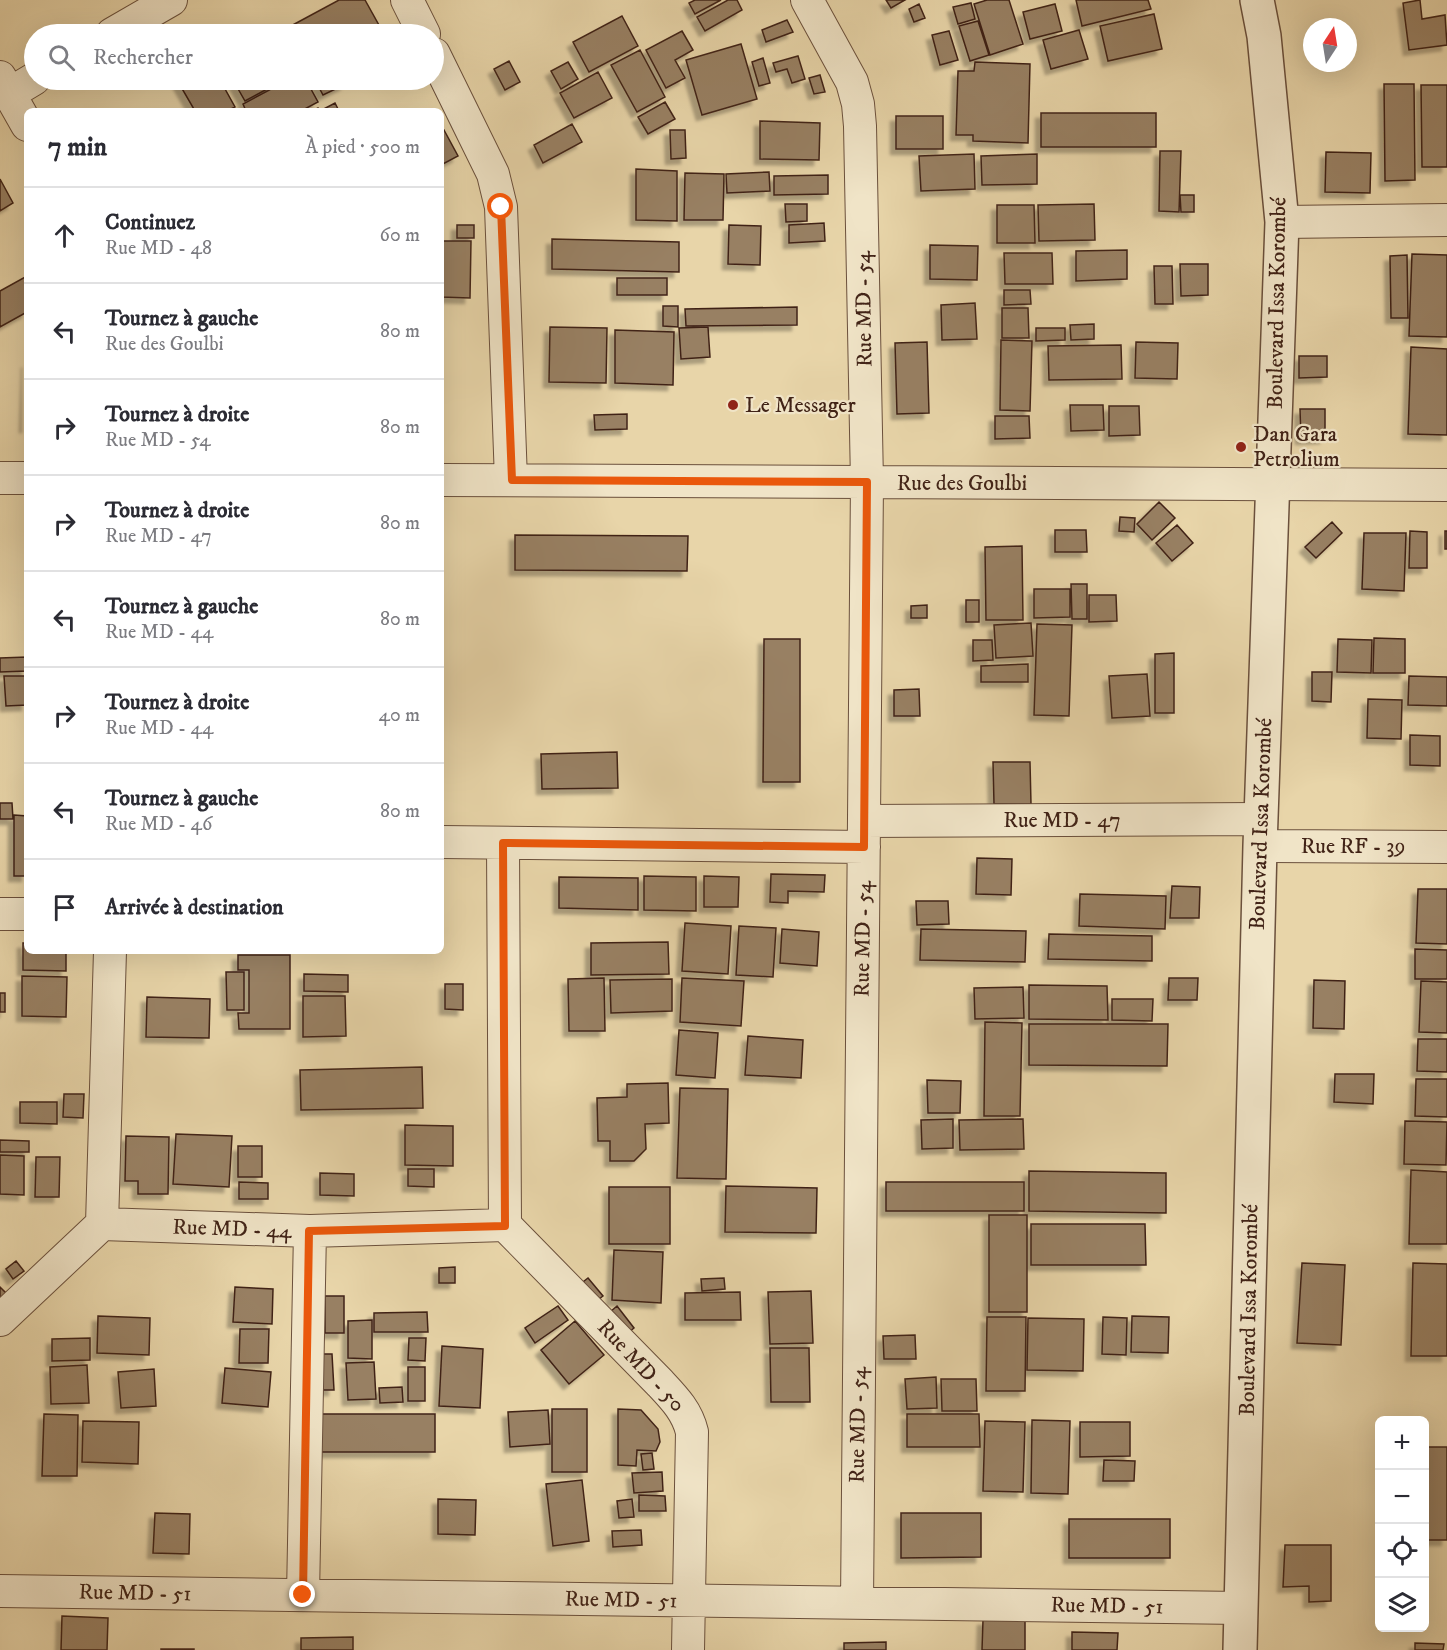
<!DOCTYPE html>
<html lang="fr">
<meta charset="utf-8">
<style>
body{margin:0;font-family:"IM FELL DW Pica",serif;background:#f7f7f7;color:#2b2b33}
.controls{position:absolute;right:18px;bottom:18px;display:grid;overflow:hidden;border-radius:9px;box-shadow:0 6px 24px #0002}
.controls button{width:54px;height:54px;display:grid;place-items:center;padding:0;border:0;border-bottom:2px solid #e1e1e2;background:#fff;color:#2b2b33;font:30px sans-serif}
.compass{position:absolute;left:1303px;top:18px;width:54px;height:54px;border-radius:50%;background:#fff;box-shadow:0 6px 24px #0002;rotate:12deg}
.stop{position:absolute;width:18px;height:18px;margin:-14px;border:4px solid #ea580c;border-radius:50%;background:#fff}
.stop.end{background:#ea580c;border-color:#fff;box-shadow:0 2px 6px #0008}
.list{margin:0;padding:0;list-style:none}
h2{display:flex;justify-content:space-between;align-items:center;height:78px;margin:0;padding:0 24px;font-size:26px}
h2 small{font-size:20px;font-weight:400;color:#7c7c81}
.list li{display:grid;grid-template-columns:39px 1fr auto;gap:18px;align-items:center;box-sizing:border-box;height:96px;padding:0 24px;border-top:2px solid #e1e1e2}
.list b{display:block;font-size:22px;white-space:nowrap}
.list p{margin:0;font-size:20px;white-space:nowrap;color:#7c7c81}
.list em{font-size:20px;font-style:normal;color:#7c7c81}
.icon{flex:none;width:33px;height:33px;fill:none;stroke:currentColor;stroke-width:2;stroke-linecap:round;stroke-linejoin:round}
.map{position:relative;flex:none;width:1447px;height:1650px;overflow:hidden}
.search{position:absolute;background:#fff;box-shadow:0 6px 24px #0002;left:24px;top:24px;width:420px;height:66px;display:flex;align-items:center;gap:15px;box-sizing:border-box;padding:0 21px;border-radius:33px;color:#7c7c81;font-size:22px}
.panel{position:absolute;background:#fff;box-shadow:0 6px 24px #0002;left:24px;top:108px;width:420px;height:846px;border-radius:9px}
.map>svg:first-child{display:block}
.building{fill:#988063;stroke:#412317;stroke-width:1.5;filter:url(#shadow)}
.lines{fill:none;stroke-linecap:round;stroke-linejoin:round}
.minor-casing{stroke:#6b503c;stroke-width:34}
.tertiary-casing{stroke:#6b503c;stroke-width:36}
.minor{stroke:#f0e4c7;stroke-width:32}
.tertiary{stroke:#f0e4c7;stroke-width:33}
.route{stroke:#ea580c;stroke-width:8}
.poi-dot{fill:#8f2418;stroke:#f0e4c7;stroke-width:2}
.labels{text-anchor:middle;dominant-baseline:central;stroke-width:4.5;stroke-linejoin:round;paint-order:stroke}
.street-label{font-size:22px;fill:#412317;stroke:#f0e4c7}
.poi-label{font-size:22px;fill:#412317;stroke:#f0e4c7;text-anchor:start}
</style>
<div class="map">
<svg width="1447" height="1650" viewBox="0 0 1447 1650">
<defs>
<filter id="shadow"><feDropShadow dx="-5.5" dy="5.5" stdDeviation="1.5" flood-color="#0004"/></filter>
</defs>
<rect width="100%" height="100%" fill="#e8d5a9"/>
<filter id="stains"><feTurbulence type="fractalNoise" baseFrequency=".00333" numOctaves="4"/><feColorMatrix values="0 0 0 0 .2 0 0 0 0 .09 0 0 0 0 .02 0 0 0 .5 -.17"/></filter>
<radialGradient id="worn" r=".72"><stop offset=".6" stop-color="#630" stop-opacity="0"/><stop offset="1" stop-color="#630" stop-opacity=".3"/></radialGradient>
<path class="building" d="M339 0H365L380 27 367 34H276Z
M695 0H721L695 14 689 3Z
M728 0H737L742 10 705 31 697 17Z
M886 0H905L891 8Z
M987 0H1009L1023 44 990 55 974 4Z
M1076 0H1148L1151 9 1082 26Z
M1420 0 1422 19 1445 15 1447 45 1409 50 1403 3Z
M971 3 975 19 958 24 953 7Z
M919 4 925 18 914 22 909 9Z
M1055 4 1062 31 1030 39 1023 12Z
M1154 14 1162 49 1108 61 1100 26Z
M622 16 638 46 589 72 573 42Z
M787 20 793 32 766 42 762 30Z
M978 21 989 55 970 61 959 26Z
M1079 30 1088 59 1051 69 1043 40Z
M682 31 693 50 675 60 685 78 666 88 646 50Z
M949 31 958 60 940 65 932 35Z
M741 44 757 99 702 115 686 60Z
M640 50 665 97 637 112 611 65Z
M798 56 805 79 792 83 787 69 776 72 773 63Z
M763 58 770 83 759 86 752 62Z
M509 61 520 82 505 90 494 69Z
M568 62 578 79 561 89 551 71Z
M975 62 1030 64 1028 143 973 141V135H956L958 71H974Z
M598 72 612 98 574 118 560 93Z
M820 75 825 92 814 94 809 78Z
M177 80H220L235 107 227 111H195Z
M233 80H284L245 101Z
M288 80H306L318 102 301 111H246L243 104Z
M315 80H343L346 84 323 95Z
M1384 84H1414L1415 180 1385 181Z
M1421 85H1447V167H1422Z
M665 102 675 119 648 134 638 117Z
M335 103 339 111H312L318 108 320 111Z
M1041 113H1156V147H1041Z
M896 116H943V149H896Z
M760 121 820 123 819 160 760 159Z
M572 124 582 142 543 163 534 145Z
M444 130 458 156 441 165V131Z
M670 130H685L686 158 671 159Z
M1160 151H1181L1179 212 1159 211Z
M1326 152 1371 153 1370 193 1325 192Z
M974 154 975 189 921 191 919 156Z
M1037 154V184L982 185 981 156Z
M636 169 677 171V221L636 220Z
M769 172 770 191 727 193 726 174Z
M685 173 724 174 723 220H684Z
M828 175V194L774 195V176Z
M0 179 13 203 0 211Z
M1180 195H1194V212H1181Z
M785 204H807V221L786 222Z
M1094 204 1095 240 1039 241 1038 205Z
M997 205H1034L1035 243H997Z
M824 223 825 241 789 243V225Z
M457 225H474V238H457Z
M729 225 761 226 760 265 728 264Z
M552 239 679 242V272L552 269Z
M441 241H471L470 298 441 297Z
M930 245 978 246 977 280 930 279Z
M1127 250V279L1076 281V251Z
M1004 253H1052L1053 284H1005Z
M1412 254 1447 255V337L1409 336Z
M1407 255 1408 318H1391L1390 256Z
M1180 264H1208V295L1181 296Z
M1154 266H1172L1173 304H1155Z
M27 276V312L0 327V291Z
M617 278H667V295H617Z
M1004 290H1030L1031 304 1004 305Z
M975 303 977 339 942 340 941 305Z
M663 306H678V327L663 326Z
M797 307V325L686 326 685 309Z
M1002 308H1028L1029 338H1002Z
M1094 324V339L1071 340 1070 325Z
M550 327 607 328 606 383 549 382Z
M708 327 710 357 681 359 679 328Z
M1036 328H1065V340L1036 341Z
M615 330 674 332 673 385 615 383Z
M1001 340 1032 341 1030 411 1000 410Z
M927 342 929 413 897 414 895 343Z
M1136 342 1178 343 1177 379 1135 378Z
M1121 345 1122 379 1049 380 1048 346Z
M1411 347 1447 349V435L1408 434Z
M1299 356H1327V377L1299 378Z
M27 362V427H25Z
M1070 405H1103L1104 430 1071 431Z
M1109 406H1139L1140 435 1109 436Z
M1300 409H1325V438L1301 439Z
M627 414V429L595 430 594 415Z
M995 416H1029L1030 438 995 439Z
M1159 502 1175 518 1152 540 1137 524Z
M1120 517 1135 518 1134 532 1119 531Z
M1332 522 1342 533 1316 558 1305 547Z
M1177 525 1193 543 1172 561 1156 543Z
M1055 530H1086L1087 552H1055Z
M1410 531 1427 532V568H1409Z
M1445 531H1447V549H1445Z
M1364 533H1406L1404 591 1362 589Z
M515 535 688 536 687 571 515 570Z
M1022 546 1023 620H986L985 547Z
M1071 584H1087V619H1072Z
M1034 589H1070V617L1034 618Z
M1089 595H1116L1117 621 1089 622Z
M966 600H979V622H966Z
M927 605V618H911V606Z
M1031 623 1033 656 996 658 994 625Z
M1037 624 1072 625 1069 716 1034 715Z
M1374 638 1405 639V673H1373Z
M764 639H800V782H763Z
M1338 639 1372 640 1371 673 1337 672Z
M973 640H992L993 660 973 661Z
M1174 653V713H1155V654Z
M27 657V671L0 672V658Z
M1028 664V682H981V666Z
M1312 672H1332L1331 702 1312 701Z
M1147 674 1150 716 1112 718 1109 676Z
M4 676H27V705L6 706Z
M1409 676 1447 677V706L1408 705Z
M919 689 920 716H894V690Z
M1368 699 1402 700 1401 739 1367 738Z
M1410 735 1440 736V766L1410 765Z
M617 752 618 788 542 789 541 754Z
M993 762H1030L1031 804H994Z
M0 803H12L13 819H0Z
M14 815 27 816V876H14Z
M977 858 1012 859 1011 895 976 894Z
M771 874 825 875 824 892 788 891V903L770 902Z
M644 876 696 877V911L644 910Z
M704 876 739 877 738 907H704Z
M559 877 638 878V910L559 908Z
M1172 886 1200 887 1199 918H1170Z
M1418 889H1447V944L1416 943Z
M1080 894 1166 896 1165 929 1079 926Z
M916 901H948L949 924 917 925Z
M685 923 731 926 728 974 682 971Z
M739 926 776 928 773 977 736 975Z
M782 929 819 932 817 966 780 963Z
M921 929 1026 931 1025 962 920 960Z
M1049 934 1152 936V961L1048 959Z
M668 942 669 974 591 975V943Z
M23 943H27V951H66V971L23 970Z
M1415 949 1447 950V979H1415Z
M238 955H290V1029H239L238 1013H249V970H238Z
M226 972H244V1010H227Z
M304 974 348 975V992L304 991Z
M22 976 67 977 66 1017 22 1016Z
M604 978 605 1031H569L568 979Z
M682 978 744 981 741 1026 680 1022Z
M1169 978H1198L1197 1000H1168Z
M672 979V1011L611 1013 610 980Z
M1314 980 1345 981 1344 1029 1313 1028Z
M1421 981 1447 982V1033L1419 1032Z
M445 984H463V1010L445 1009Z
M1029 985 1107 986 1108 1020 1029 1019Z
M1023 987 1024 1018 975 1019 974 988Z
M0 993H5V1012H0Z
M303 996H345L346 1036 303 1037Z
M147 997 210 999 209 1038 146 1037Z
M1112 999H1153L1152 1021 1112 1020Z
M985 1022 1022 1023 1020 1116H984Z
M1029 1024H1168L1167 1066 1029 1065Z
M679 1030 718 1033 715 1078 676 1075Z
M748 1036 803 1040 801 1078 745 1075Z
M1418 1039H1447V1072L1417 1071Z
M422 1067 423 1108 301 1110 300 1070Z
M1335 1074H1374L1373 1104 1334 1102Z
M1416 1079H1447V1117L1415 1116Z
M927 1080 961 1081 960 1113H928Z
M668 1083 669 1123 645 1124 646 1149 634 1161H610V1141H598L597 1098 627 1097V1084Z
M680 1088 728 1089 726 1179 677 1178Z
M64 1094H84L83 1118 63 1117Z
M20 1102H57V1124L20 1123Z
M953 1119V1148L922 1149 921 1120Z
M1023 1119 1024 1149 960 1150 959 1120Z
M1405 1121 1447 1122 1446 1165 1404 1164Z
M405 1125 453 1126V1166L405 1165Z
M176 1134 232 1136 229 1187 173 1184Z
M126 1136 169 1137 168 1194H138V1181H125Z
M0 1140 29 1141V1152H0Z
M238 1146H262V1177H238Z
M0 1155 24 1156V1195L0 1194Z
M36 1157H60L59 1197H35Z
M408 1169H434V1187L408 1186Z
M1411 1170 1447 1172V1244H1409Z
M1029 1171 1166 1173V1213L1029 1211Z
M320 1173 354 1174V1196L320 1195Z
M239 1182 268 1183V1199H239Z
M886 1182H1024V1211H886Z
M726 1186 817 1188 816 1233 725 1232Z
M609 1187H670V1244H609Z
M989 1215H1027V1312H989Z
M1031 1224H1145L1146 1265H1031Z
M614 1250 663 1252 661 1303 612 1300Z
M16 1261 24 1271 13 1279 6 1269Z
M1302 1263 1345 1265 1341 1345 1297 1343Z
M1413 1263 1447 1264V1356H1411Z
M455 1267V1283H439V1268Z
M588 1278 603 1296 589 1307 574 1289Z
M724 1278 725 1289 702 1291 701 1279Z
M0 1287 6 1293 0 1299Z
M235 1287 273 1289 272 1324 233 1322Z
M811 1291 813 1343 770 1344 768 1292Z
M740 1292 741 1320H685V1293Z
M325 1296H344V1333H325Z
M558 1306 568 1320 535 1343 525 1328Z
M617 1306 634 1328 621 1339 603 1318Z
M427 1312 428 1332H374V1313Z
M98 1316 150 1318 149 1355 97 1353Z
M1132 1316 1169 1317 1168 1353 1131 1352Z
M987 1317H1026L1025 1391H986Z
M1103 1317 1127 1318 1126 1355 1102 1354Z
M1028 1318 1084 1319 1083 1371 1027 1370Z
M372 1320V1359L348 1358V1321Z
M575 1321 604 1355 569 1384 541 1350Z
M240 1329H269L268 1363H239Z
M915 1335 916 1359H884L883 1336Z
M90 1338V1360L52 1361V1339Z
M409 1338H426L425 1361 408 1360Z
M442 1346 483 1349 480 1408 439 1406Z
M770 1348H809L810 1402H771Z
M316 1354H332L334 1390H317Z
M374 1362 376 1399 348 1400 346 1363Z
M87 1365 89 1403 51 1404 50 1367Z
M408 1367H425V1401H408Z
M225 1368 271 1372 268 1407 222 1403Z
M154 1369 156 1406 121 1408 118 1372Z
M936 1377 937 1408 907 1409 905 1379Z
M941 1379H976L977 1411H942Z
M402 1387 403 1402 380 1403 379 1388Z
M552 1409H587V1472H552Z
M618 1409 641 1410 658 1429 660 1442 656 1451 637 1450 636 1466 618 1465Z
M548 1410 550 1444 510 1447 508 1412Z
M44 1414 78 1415 77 1476H42Z
M320 1414H435V1452H320Z
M907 1414H979L980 1447H907Z
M1032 1420 1070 1421 1068 1494 1031 1493Z
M83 1421 139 1422 138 1464 82 1462Z
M985 1421 1025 1422 1023 1492 983 1491Z
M1080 1422H1130V1456L1080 1457Z
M1424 1447H1447V1540H1424Z
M652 1453 654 1469 643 1470 641 1454Z
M1104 1460 1135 1461 1134 1481H1103Z
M662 1472 663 1491 634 1493 632 1473Z
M582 1480 589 1541 553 1546 546 1484Z
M639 1495 665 1496 666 1511H639Z
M438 1499 476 1500 475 1535 438 1534Z
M632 1499 634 1517 619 1518 617 1501Z
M155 1513 190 1514 189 1554 153 1553Z
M901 1513H981V1557L901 1558Z
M1069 1519H1170V1558H1069Z
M641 1530 642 1545 613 1547 612 1531Z
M1285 1545H1331V1601L1309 1602V1586L1283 1587Z
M62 1616 108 1618 107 1650H61Z
M983 1620H1025V1650H982Z
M1072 1632 1118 1633 1117 1650H1072Z
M353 1637V1650H301V1638Z
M886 1642V1650H844V1643Z
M1415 1643 1444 1644 1443 1650H1415Z
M161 1649H194V1650H161Z"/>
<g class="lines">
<g class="minor-casing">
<path id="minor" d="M407 0 424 34
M807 0 852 82 858 104 860 126 867 482 857 1603
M112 34 171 0
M434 54 493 174 501 207 511 480
M0 77 27 125
M9 94 34 79
M1282 222 1447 220
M0 478H27
M441 480 1447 485
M864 821 1261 819
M441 842 864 847
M503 843 505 1225
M1260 846 1447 847
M0 914H27
M102 1224 310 1231 505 1225
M102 1224 110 951
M505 1225 659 1382C674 1398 687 1411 692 1432L688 1650
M0 1320 102 1224
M0 1591 1241 1608
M303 1595 310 1231"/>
</g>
<g class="tertiary-casing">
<path id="tertiary" d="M1240 1650 1260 846 1282 222 1264 36 1257 0"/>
</g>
<use href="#minor" class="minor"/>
<use href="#tertiary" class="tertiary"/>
</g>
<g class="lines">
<path class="route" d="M303 1595 309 1231 505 1226 503 843 864 847 867 482 512 480 501 207"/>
</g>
<g class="poi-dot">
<circle cx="733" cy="405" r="6"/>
<circle cx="1241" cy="447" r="6"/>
</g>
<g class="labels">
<g class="street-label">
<text transform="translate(1277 303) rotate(-89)">Boulevard Issa Korombé</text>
<text transform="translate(864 309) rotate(-91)">Rue MD - 54</text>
<text x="962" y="483">Rue des Goulbi</text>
<text x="1062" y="820">Rue MD - 47</text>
<text transform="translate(1261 824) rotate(-88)">Boulevard Issa Korombé</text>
<text x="1353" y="846">Rue RF - 39</text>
<text transform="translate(863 939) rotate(-89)">Rue MD - 54</text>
<text transform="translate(232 1229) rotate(2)">Rue MD - 44</text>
<text transform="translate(1249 1310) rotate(-89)">Boulevard Issa Korombé</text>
<text transform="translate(641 1366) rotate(47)">Rue MD - 50</text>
<text transform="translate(858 1425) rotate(-89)">Rue MD - 54</text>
<text transform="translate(135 1593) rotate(1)">Rue MD - 51</text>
<text transform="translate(621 1600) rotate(1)">Rue MD - 51</text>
<text transform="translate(1107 1606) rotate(1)">Rue MD - 51</text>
</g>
<g class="poi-label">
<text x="745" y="405">Le Messager</text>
<text x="1253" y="434">Dan Gara<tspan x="1253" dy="25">Petrolium</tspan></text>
</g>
</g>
<rect width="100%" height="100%" filter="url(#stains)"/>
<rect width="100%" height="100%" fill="url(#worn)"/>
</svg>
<div class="controls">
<button>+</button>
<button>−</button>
<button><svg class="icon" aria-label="locate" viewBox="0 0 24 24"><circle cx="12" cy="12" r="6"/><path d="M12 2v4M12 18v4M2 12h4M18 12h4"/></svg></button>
<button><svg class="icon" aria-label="layers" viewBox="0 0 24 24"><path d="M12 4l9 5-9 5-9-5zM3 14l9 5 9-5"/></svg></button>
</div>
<svg class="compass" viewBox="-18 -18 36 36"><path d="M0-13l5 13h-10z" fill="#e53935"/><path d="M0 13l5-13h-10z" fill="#7c7c81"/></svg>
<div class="stop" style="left:501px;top:207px"></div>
<div class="stop end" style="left:303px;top:1595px"></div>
<div class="search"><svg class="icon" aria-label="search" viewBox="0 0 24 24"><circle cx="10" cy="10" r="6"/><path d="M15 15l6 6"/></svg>Rechercher</div>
<section class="panel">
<h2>7 min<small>À pied · 500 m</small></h2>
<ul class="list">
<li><svg class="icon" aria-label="ahead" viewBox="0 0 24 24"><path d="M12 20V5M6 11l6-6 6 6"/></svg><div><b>Continuez</b><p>Rue MD - 48</p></div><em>60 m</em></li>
<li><svg class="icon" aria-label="left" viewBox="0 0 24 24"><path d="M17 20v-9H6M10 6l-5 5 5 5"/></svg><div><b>Tournez à gauche</b><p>Rue des Goulbi</p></div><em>80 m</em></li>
<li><svg class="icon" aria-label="right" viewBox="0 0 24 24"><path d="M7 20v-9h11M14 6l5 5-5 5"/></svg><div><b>Tournez à droite</b><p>Rue MD - 54</p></div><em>80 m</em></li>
<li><svg class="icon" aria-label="right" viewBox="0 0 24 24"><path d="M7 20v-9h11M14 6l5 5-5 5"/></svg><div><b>Tournez à droite</b><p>Rue MD - 47</p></div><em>80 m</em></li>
<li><svg class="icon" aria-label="left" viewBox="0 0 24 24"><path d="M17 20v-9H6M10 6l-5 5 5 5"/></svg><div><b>Tournez à gauche</b><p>Rue MD - 44</p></div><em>80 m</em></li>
<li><svg class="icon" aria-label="right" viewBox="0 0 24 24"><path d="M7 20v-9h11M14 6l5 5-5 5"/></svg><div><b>Tournez à droite</b><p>Rue MD - 44</p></div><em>40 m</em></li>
<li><svg class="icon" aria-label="left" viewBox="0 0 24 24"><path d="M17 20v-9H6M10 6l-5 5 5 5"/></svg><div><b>Tournez à gauche</b><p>Rue MD - 46</p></div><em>80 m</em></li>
<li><svg class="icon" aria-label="arrive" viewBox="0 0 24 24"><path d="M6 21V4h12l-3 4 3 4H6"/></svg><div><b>Arrivée à destination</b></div></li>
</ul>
</section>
</div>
